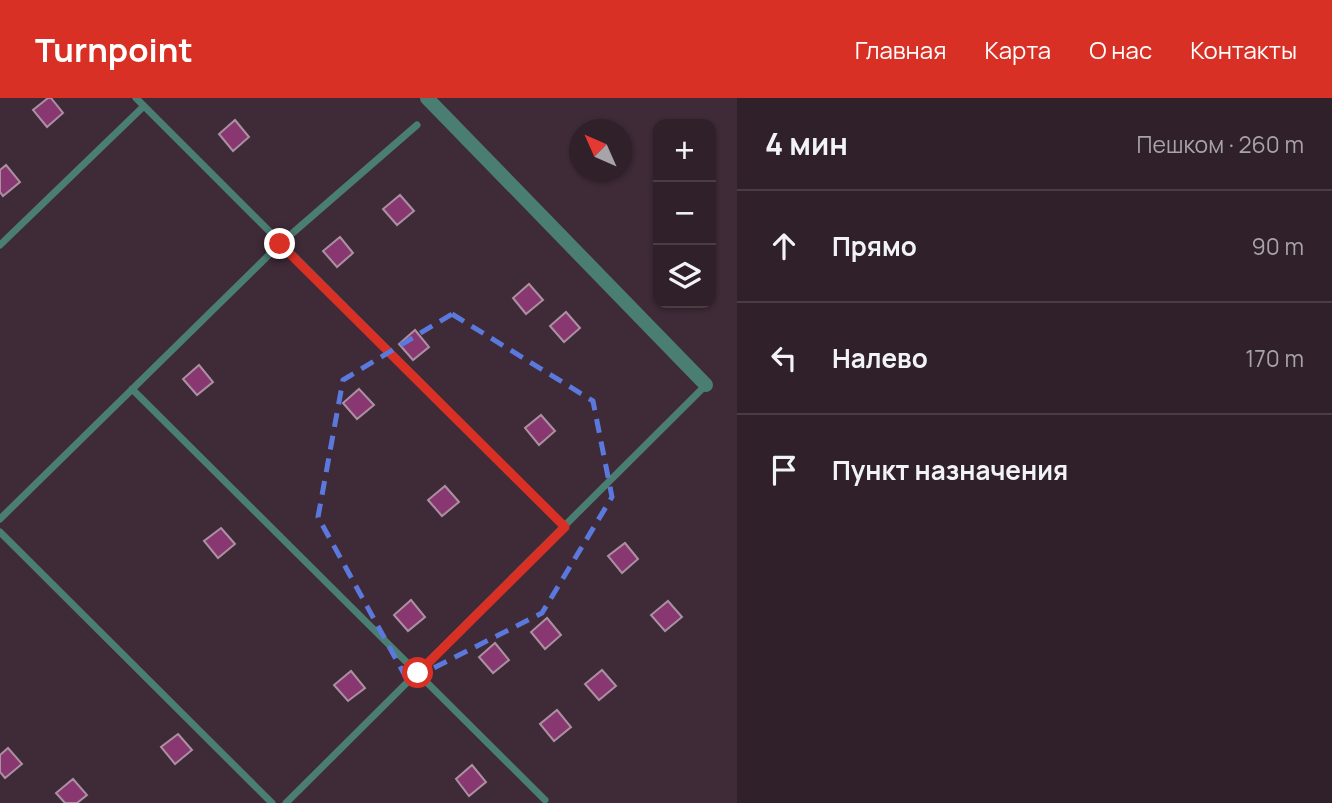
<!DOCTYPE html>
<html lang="ru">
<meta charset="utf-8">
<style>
body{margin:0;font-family:Manrope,sans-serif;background:#372831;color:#f1f3f6}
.controls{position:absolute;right:21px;top:21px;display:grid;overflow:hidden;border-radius:14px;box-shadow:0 2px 5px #0004}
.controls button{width:63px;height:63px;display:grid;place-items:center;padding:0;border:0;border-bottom:2px solid #4a3e46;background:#2f2029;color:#f1f3f6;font:35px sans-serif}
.compass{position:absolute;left:569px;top:21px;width:63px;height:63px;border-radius:50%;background:#2f2029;box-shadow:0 2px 5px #0004;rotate:315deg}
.stop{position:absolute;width:21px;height:21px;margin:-16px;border:5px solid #d93025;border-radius:50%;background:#fff}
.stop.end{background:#d93025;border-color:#fff;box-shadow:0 2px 7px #0008}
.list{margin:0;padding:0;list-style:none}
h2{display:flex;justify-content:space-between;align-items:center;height:91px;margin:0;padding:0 28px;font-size:30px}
h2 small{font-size:23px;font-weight:400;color:#a7a3a8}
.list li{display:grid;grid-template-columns:46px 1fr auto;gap:21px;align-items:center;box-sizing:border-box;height:112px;padding:0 28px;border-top:2px solid #4a3e46}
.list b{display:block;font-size:26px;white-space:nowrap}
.list em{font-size:23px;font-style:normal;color:#a7a3a8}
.icon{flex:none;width:38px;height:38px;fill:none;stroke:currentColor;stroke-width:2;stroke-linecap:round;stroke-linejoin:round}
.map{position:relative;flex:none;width:737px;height:705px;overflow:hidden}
header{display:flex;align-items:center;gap:42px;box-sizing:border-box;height:98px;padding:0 35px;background:#d93025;color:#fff}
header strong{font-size:33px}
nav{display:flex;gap:38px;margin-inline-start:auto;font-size:24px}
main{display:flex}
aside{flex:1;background:#2f2029}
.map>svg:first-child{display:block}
.building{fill:#883770;stroke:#aa90a0;stroke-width:2}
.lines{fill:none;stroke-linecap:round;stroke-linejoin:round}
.lane{stroke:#4b7e72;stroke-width:7}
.street{stroke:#4b7e72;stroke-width:14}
.route{stroke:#d93025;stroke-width:9}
.marked{fill:none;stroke:#5b79dc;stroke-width:5;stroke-dasharray:14 9;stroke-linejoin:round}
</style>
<header>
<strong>Turnpoint</strong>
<nav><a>Главная</a><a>Карта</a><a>О нас</a><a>Контакты</a></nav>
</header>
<main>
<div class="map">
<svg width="737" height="705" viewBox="0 0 737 705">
<rect width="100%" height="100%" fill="#3f2a37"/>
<path class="building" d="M48 0H51L63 15 47 29 33 12Z
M235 22 249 39 233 53 219 36Z
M6 67 20 84 3 98 0 94V72Z
M400 97 414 113 397 127 383 111Z
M340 139 353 155 337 169 323 153Z
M529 186 543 202 526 216 513 200Z
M566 214 580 230 564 244 550 228Z
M415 232 429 249 413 262 399 246Z
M199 267 213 284 197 297 183 281Z
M359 291 374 307 357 321 343 305Z
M541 317 555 333 539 347 525 330Z
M445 388 459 404 442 418 428 402Z
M221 430 235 446 218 460 204 443Z
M625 445 638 461 622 475 608 458Z
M411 502 425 519 408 533 394 517Z
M668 503 682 519 665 533 651 517Z
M547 520 561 537 545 551 531 534Z
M495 545 509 562 493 575 479 559Z
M602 572 616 588 599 602 585 586Z
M351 573 365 590 348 603 334 587Z
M557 612 571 629 554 643 540 626Z
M178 636 192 652 175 666 161 649Z
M8 650 22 666 5 680 0 674V657Z
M472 667 486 684 469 698 456 681Z
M73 681 87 697 77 705H65L56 695Z"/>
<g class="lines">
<path class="lane" d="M136 0 565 429
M0 147 144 8
M132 291 545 702
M0 421 280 146 417 27
M0 434 272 705
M286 705 706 287"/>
<path class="street" d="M427 0 706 287"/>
</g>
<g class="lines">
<path class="route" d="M280 146 565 429 418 575"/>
</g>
<path class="marked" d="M452 216 593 303 612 399 542 515 408 583 318 419 343 282Z"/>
</svg>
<div class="controls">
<button>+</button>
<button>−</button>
<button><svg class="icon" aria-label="layers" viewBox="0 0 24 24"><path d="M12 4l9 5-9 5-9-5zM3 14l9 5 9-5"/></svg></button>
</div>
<svg class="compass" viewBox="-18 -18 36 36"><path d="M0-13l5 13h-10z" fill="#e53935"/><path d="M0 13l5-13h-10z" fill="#a7a3a8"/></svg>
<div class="stop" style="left:418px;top:575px"></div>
<div class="stop end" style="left:280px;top:146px"></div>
</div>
<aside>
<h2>4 мин<small>Пешком · 260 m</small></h2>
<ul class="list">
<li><svg class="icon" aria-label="ahead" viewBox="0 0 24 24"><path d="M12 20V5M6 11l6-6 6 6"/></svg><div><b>Прямо</b></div><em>90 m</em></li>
<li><svg class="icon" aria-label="left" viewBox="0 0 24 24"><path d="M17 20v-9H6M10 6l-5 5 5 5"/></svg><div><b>Налево</b></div><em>170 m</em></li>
<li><svg class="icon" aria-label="arrive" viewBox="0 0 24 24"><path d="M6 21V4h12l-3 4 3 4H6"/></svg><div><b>Пункт назначения</b></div></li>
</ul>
</aside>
</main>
